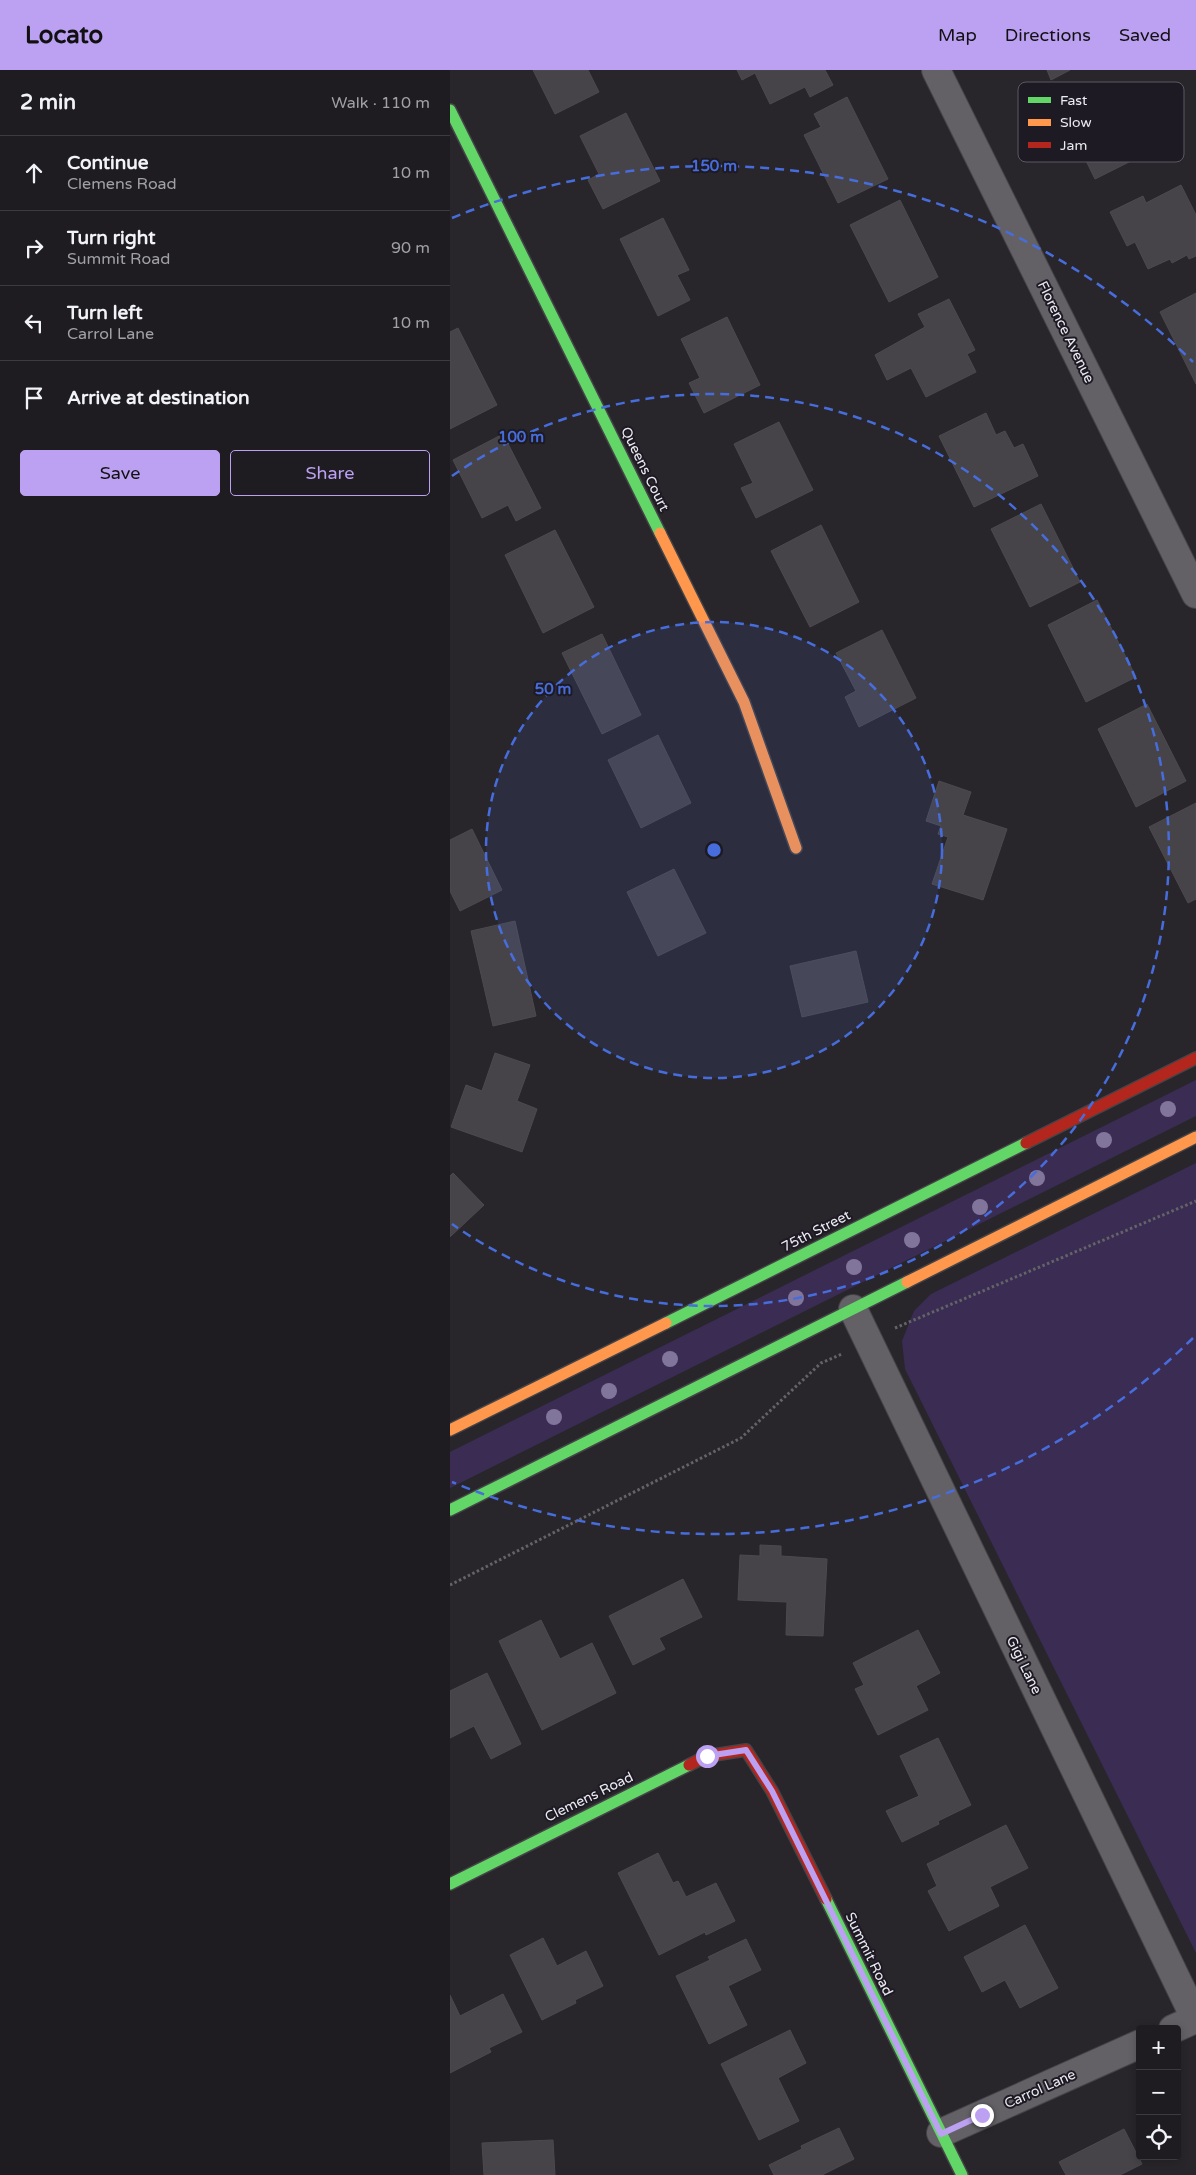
<!DOCTYPE html>
<meta charset="utf-8">
<style>
body{margin:0;font-family:"Varela Round",sans-serif;background:#262529;color:#f1f3f6}
.controls{position:absolute;right:15px;bottom:15px;display:grid;overflow:hidden;border-radius:5px;box-shadow:0 2px 8px #0003}
.controls button{width:45px;height:45px;display:grid;place-items:center;padding:0;border:0;border-bottom:1px solid #3c3a3e;background:#1e1c20;color:#f1f3f6;font:25px sans-serif}
.stop{position:absolute;width:15px;height:15px;margin:-11px;border:4px solid #bca0f2;border-radius:50%;background:#fff}
.stop.end{background:#bca0f2;border-color:#fff;box-shadow:0 1px 5px #0008}
.list{margin:0;padding:0;list-style:none}
h2{display:flex;justify-content:space-between;align-items:center;height:65px;margin:0;padding:0 20px;font-size:21px}
h2 small{font-size:16px;font-weight:400;color:#a1a1a5}
.list li{display:grid;grid-template-columns:32px 1fr auto;gap:15px;align-items:center;box-sizing:border-box;height:75px;padding:0 20px;border-top:1px solid #3c3a3e}
.list b{display:block;font-size:19px;white-space:nowrap}
.list p{margin:0;font-size:16px;white-space:nowrap;color:#a1a1a5}
.list em{font-size:16px;font-style:normal;color:#a1a1a5}
.actions{display:flex;gap:10px;padding:15px 20px}
.actions a{flex:1;padding:11px 0;border:1px solid #bca0f2;border-radius:5px;text-align:center;font-size:18px;color:#bca0f2}
.actions .main{background:#bca0f2;color:#111}
.icon{flex:none;width:28px;height:28px;fill:none;stroke:currentColor;stroke-width:2;stroke-linecap:round;stroke-linejoin:round}
.map{position:relative;flex:none;width:746px;height:2105px;overflow:hidden}
header{display:flex;align-items:center;gap:30px;box-sizing:border-box;height:70px;padding:0 25px;background:#bca0f2;color:#111}
header strong{font-size:24px}
nav{display:flex;gap:28px;margin-inline-start:auto;font-size:18px}
main{display:flex}
aside{flex:1;background:#1e1c20}
.map>svg:first-child{display:block}
.green{fill:#3a2c53}
.building{fill:#464448;stroke:#4c4a4f}
.lines{fill:none;stroke-linecap:round;stroke-linejoin:round}
.street-casing{stroke:#454448;stroke-width:30}
.fast-casing{stroke:#454448;stroke-width:14}
.slow-casing{stroke:#454448;stroke-width:14}
.jam-casing{stroke:#454448;stroke-width:14}
.path{stroke:#646367;stroke-width:3;stroke-dasharray:2.5 2.5;stroke-linecap:butt}
.street{stroke:#636166;stroke-width:28}
.fast{stroke:#63d668;stroke-width:11}
.slow{stroke:#ff974d;stroke-width:11}
.jam{stroke:#b3261e;stroke-width:11}
.tree{fill:#82759c}
.route{stroke:#bca0f2;stroke-width:6}
.ring{fill:none;stroke:#476ddd;stroke-width:2.5;stroke-dasharray:9 6}
.labels{text-anchor:middle;dominant-baseline:central;stroke-width:4;stroke-linejoin:round;paint-order:stroke}
.street-label{font-size:14px;fill:#edebf2;stroke:#1d1a24}
.key{fill:#1d1a24;stroke:#5b5962;stroke-width:1}
.key-label{font-size:14px;fill:#edebf2}
.centre{fill:#476ddd;stroke:#1d1a24;stroke-width:2.5}
.ring-label{font-size:15px;text-anchor:middle;font-weight:bold;fill:#476ddd;stroke:#1d1a24;stroke-width:4;stroke-linejoin:round;paint-order:stroke}
</style>
<header>
<strong>Locato</strong>
<nav><a>Map</a><a>Directions</a><a>Saved</a></nav>
</header>
<main>
<aside>
<h2>2 min<small>Walk · 110 m</small></h2>
<ul class="list">
<li><svg class="icon" aria-label="ahead" viewBox="0 0 24 24"><path d="M12 20V5M6 11l6-6 6 6"/></svg><div><b>Continue</b><p>Clemens Road</p></div><em>10 m</em></li>
<li><svg class="icon" aria-label="right" viewBox="0 0 24 24"><path d="M7 20v-9h11M14 6l5 5-5 5"/></svg><div><b>Turn right</b><p>Summit Road</p></div><em>90 m</em></li>
<li><svg class="icon" aria-label="left" viewBox="0 0 24 24"><path d="M17 20v-9H6M10 6l-5 5 5 5"/></svg><div><b>Turn left</b><p>Carrol Lane</p></div><em>10 m</em></li>
<li><svg class="icon" aria-label="arrive" viewBox="0 0 24 24"><path d="M6 21V4h12l-3 4 3 4H6"/></svg><div><b>Arrive at destination</b></div></li>
</ul>
<div class="actions"><a class="main">Save</a><a>Share</a></div>
</aside>
<div class="map">
<svg width="746" height="2105" viewBox="0 0 746 2105">
<rect width="100%" height="100%" fill="#28262b"/>
<path class="green" d="M746 1010V1046L0 1418V1382Z
M746 1093V1883L455 1299 452 1271 464 1241 481 1224Z"/>
<path class="building" d="M83 0H138L149 22 105 44Z
M287 0H375L383 15 360 27 355 17 320 34 305 3 292 10Z
M597 0H620L601 10Z
M640 20 647 35 675 20 705 79 645 109 609 36Z
M397 27 438 109 388 133 354 65 371 57 364 44Z
M176 43 210 111 153 139 138 110 149 104 130 66Z
M731 115 746 145V186L739 189 737 185 722 193 720 189 698 199 685 172 677 176 660 142 693 126 696 133Z
M450 130 488 207 439 232 400 155Z
M213 148 239 200 227 205 240 230 208 246 170 169Z
M746 223V314L710 242Z
M499 229 525 280 517 284 526 302 476 327 461 298 437 310 425 285 475 257 468 244Z
M277 247 310 315 254 343 239 313 250 308 231 269Z
M8 258 47 335 0 359V262Z
M536 343 546 365 555 361 564 378 573 374 588 406 524 437 489 366Z
M329 352 363 420 306 448 291 418 303 413 284 374Z
M53 364 91 438 66 451 58 435 32 448 3 390Z
M591 434 630 512 580 537 541 459Z
M371 455 409 532 360 557 321 481Z
M105 460 144 537 93 563 55 485Z
M647 530 686 607 636 632 598 555Z
M432 560 466 628 409 657 395 627 406 621 386 583Z
M152 564 191 645 152 664 112 583Z
M697 634 736 711 686 737 648 659Z
M208 665 241 733 191 758 158 690Z
M489 711 521 722 513 745 557 759 533 830 482 814 498 767 488 764 491 756 476 751Z
M746 733V829L738 833 699 757Z
M22 759 52 820 10 841 0 821V770Z
M224 799 256 863 208 886 177 822Z
M65 851 86 946 43 956 21 861Z
M406 881 418 932 352 947 340 896Z
M45 983 80 995 67 1031 87 1039 72 1082 1 1057 16 1015 32 1021Z
M3 1103 34 1135 0 1167V1106Z
M310 1475 331 1476V1486L377 1489 373 1566 336 1565 337 1532 288 1530 290 1485 310 1486Z
M233 1509 252 1547 209 1568 215 1579 183 1595 159 1546Z
M91 1550 110 1589 142 1573 166 1623 92 1660 49 1571Z
M468 1560 490 1603 466 1616 478 1640 428 1665 405 1619 414 1615 403 1593Z
M37 1603 71 1674 41 1689 24 1656 0 1668V1621Z
M488 1668 521 1735 488 1751 489 1754 452 1772 436 1741 469 1726 450 1686Z
M556 1755 578 1798 540 1817 549 1836 499 1861 478 1821 487 1816 477 1794Z
M208 1783 223 1813 228 1811 236 1827 266 1813 285 1851 256 1865 255 1862 209 1885 168 1803Z
M575 1855 608 1918 570 1938 555 1910 532 1922 514 1887Z
M93 1868 107 1896 136 1881 153 1916 125 1930 126 1933 92 1950 60 1885Z
M296 1869 311 1900 278 1916 297 1955 259 1974 226 1906 260 1890 258 1887Z
M53 1924 72 1962 39 1978 41 1982 0 2003V1925L10 1946Z
M340 1960 356 1993 328 2008 349 2051 309 2070 271 1994Z
M389 2058 404 2089 372 2105H324L319 2095 352 2079 351 2076Z
M674 2059 692 2094 670 2105H616L609 2092Z
M103 2070 105 2105H34L32 2073Z"/>
<g class="lines">
<g class="street-casing">
<path id="street" d="M486 0 746 524
M403 1239 746 1950
M723 1959 745 1949
M491 2063 690 1974"/>
</g>
<g class="fast-casing">
<path id="fast" d="M0 40 210 463
M216 1253 576 1073
M0 1440 457 1212
M0 1814 239 1695
M376 1829 512 2105"/>
</g>
<g class="slow-casing">
<path id="slow" d="M210 463 294 632 346 778
M457 1212 746 1067
M0 1360 216 1253"/>
</g>
<g class="jam-casing">
<path id="jam" d="M576 1073 746 988
M239 1695 257 1686 296 1680 322 1721 376 1829"/>
</g>
<path class="path" d="M445 1258 746 1131
M0 1515 291 1368 371 1293 392 1284"/>
<use href="#street" class="street"/>
<use href="#fast" class="fast"/>
<use href="#slow" class="slow"/>
<use href="#jam" class="jam"/>
</g>
<g class="tree">
<circle cx="718" cy="1039" r="8"/>
<circle cx="654" cy="1070" r="8"/>
<circle cx="587" cy="1108" r="8"/>
<circle cx="530" cy="1137" r="8"/>
<circle cx="462" cy="1170" r="8"/>
<circle cx="404" cy="1197" r="8"/>
<circle cx="346" cy="1228" r="8"/>
<circle cx="220" cy="1289" r="8"/>
<circle cx="159" cy="1321" r="8"/>
<circle cx="104" cy="1347" r="8"/>
</g>
<g class="lines">
<path class="route" d="M257 1686 296 1680 322 1721 491 2064 532 2045"/>
</g>
<circle cx="264" cy="780" r="228" fill="#476ddd" fill-opacity=".12"/>
<g class="ring">
<circle cx="264" cy="780" r="228"/>
<path d="M2 406A456 456 0 1 1 2 1154"/>
<path d="M743 1268A684 684 0 0 1 2 1412M2 148A684 684 0 0 1 743 292"/>
</g>
<g class="labels">
<g class="street-label">
<text transform="translate(616 262) rotate(64)">Florence Avenue</text>
<text transform="translate(195 399) rotate(64)">Queens Court</text>
<text transform="translate(366 1161) rotate(-27)">75th Street</text>
<text transform="translate(574 1595) rotate(64)">Gigi Lane</text>
<text transform="translate(139 1727) rotate(-26)">Clemens Road</text>
<text transform="translate(419 1884) rotate(64)">Summit Road</text>
<text transform="translate(590 2019) rotate(-24)">Carrol Lane</text>
</g>
</g>
<rect x="568" y="12" width="166" height="80" rx="8" class="key"/>
<rect x="578" y="27" width="23" height="6" fill="#63d668"/>
<rect x="578" y="49" width="23" height="7" fill="#ff974d"/>
<rect x="578" y="72" width="23" height="6" fill="#b3261e"/>
<g class="key-label">
<text x="610" y="35">Fast</text>
<text x="610" y="57">Slow</text>
<text x="610" y="80">Jam</text>
</g>
<circle cx="264" cy="780" r="8" class="centre"/>
<g class="ring-label">
<text x="264" y="101">150 m</text>
<text x="71" y="372">100 m</text>
<text x="103" y="624">50 m</text>
</g>
</svg>
<div class="controls">
<button>+</button>
<button>−</button>
<button><svg class="icon" aria-label="locate" viewBox="0 0 24 24"><circle cx="12" cy="12" r="6"/><path d="M12 2v4M12 18v4M2 12h4M18 12h4"/></svg></button>
</div>
<div class="stop" style="left:257px;top:1686px"></div>
<div class="stop end" style="left:532px;top:2045px"></div>
</div>
</main>
